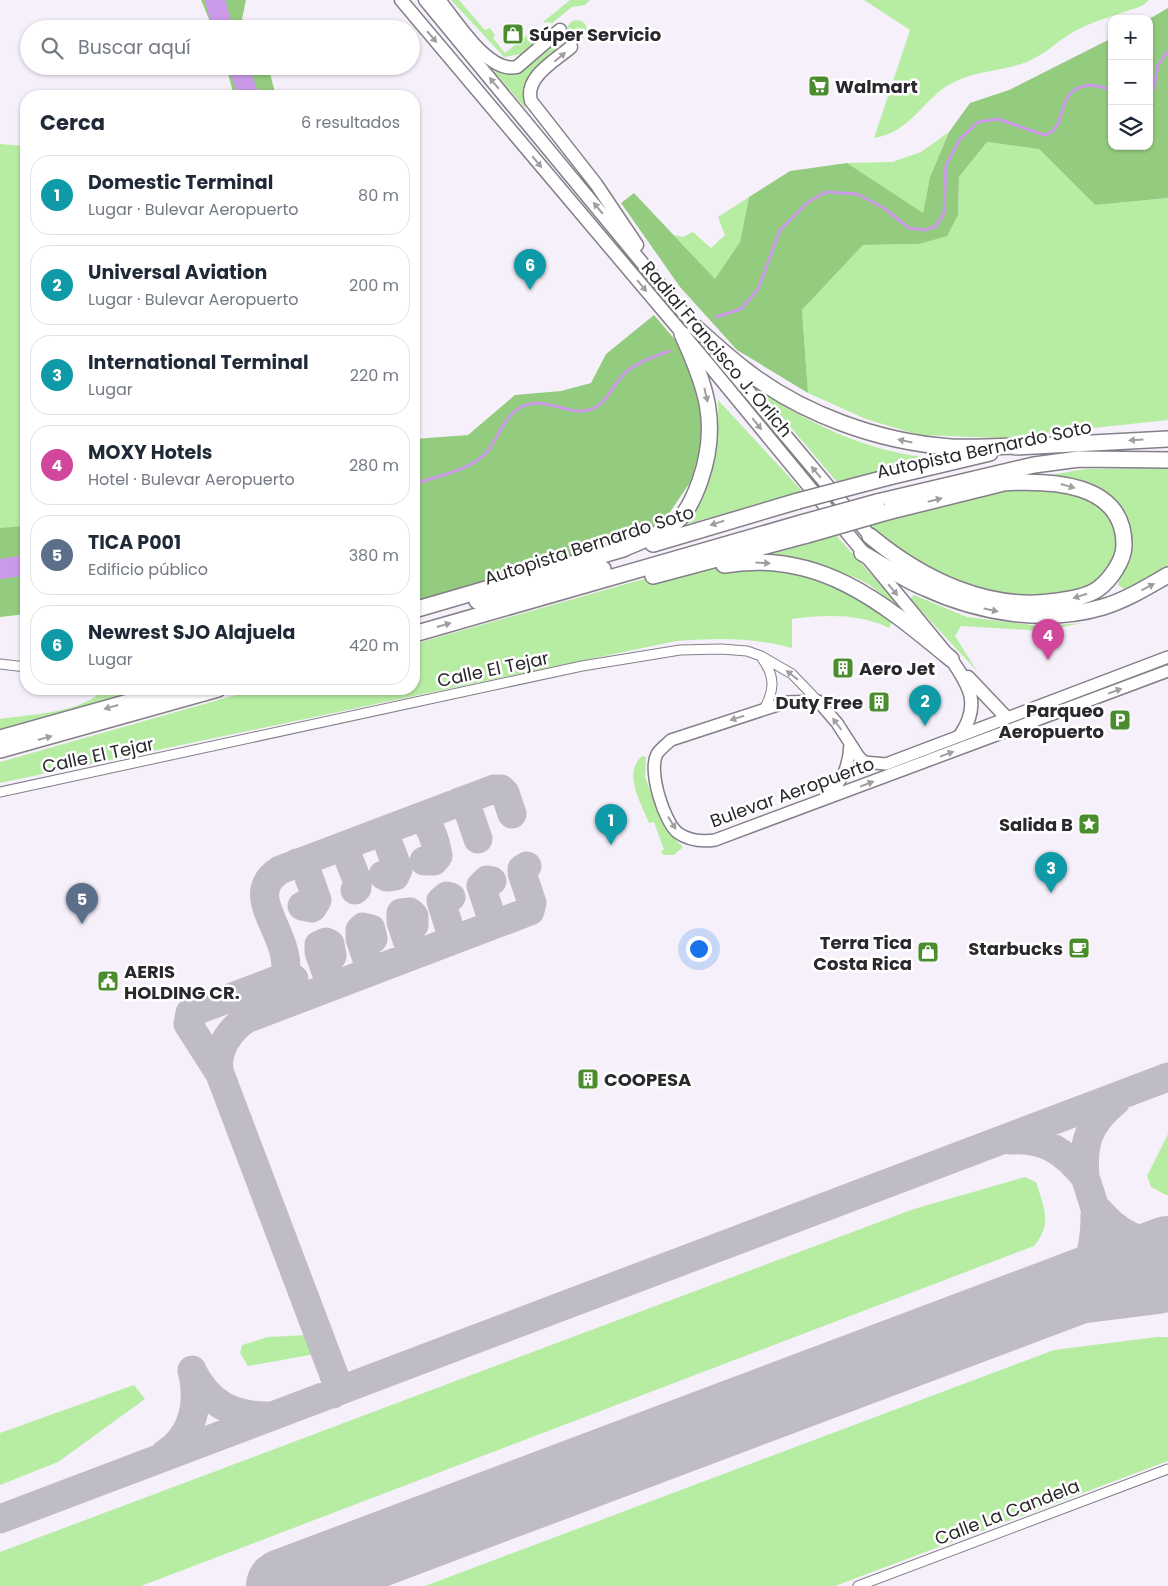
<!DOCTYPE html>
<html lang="es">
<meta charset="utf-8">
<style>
body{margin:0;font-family:Poppins,sans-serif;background:#f2f2f3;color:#1f2937}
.controls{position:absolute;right:15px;top:15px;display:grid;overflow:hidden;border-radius:10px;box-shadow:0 1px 4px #0004}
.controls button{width:45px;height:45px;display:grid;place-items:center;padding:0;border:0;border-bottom:1px solid #e0e1e3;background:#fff;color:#1f2937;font:25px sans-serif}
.you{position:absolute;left:698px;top:948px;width:18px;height:18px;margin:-12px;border:4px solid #fff;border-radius:50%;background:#1a73e8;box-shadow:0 0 0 8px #1a73e833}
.badge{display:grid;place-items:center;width:32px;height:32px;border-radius:50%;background:#4b8c2e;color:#fff;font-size:16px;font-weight:700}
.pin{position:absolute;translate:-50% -41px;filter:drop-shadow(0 1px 2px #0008)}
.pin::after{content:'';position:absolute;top:26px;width:18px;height:15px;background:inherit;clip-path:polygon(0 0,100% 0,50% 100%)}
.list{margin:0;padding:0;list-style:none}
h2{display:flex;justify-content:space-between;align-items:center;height:65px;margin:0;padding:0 20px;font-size:21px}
h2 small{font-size:16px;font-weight:400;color:#747a83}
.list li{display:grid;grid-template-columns:32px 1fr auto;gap:15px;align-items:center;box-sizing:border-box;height:80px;margin:0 10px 10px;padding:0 10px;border:1px solid #e0e1e3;border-radius:20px}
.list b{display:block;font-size:19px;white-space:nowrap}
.list p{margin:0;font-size:16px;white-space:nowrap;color:#747a83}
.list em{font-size:16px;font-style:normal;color:#747a83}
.icon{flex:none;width:28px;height:28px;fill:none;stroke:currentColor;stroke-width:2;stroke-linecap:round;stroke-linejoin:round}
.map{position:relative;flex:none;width:1168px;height:1586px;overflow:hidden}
.search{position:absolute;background:#fff;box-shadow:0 1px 4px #0004;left:20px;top:20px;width:400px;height:55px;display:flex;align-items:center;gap:12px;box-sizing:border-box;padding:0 18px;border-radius:28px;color:#747a83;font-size:19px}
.panel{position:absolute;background:#fff;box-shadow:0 1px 4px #0004;left:20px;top:90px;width:400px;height:605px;border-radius:20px}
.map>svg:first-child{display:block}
.green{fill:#b7eca3}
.forest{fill:#94cc7f}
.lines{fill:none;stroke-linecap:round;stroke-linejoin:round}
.stream{stroke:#ca99e8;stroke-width:3}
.river{stroke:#ca99e8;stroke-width:20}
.taxiway{stroke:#c0bcc5;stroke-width:29}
.runway{stroke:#c0bcc5;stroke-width:74}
.minor-casing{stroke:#857f89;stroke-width:11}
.tertiary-casing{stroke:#857f89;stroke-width:14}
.secondary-casing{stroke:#857f89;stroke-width:15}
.trunk-casing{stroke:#857f89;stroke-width:18}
.minor{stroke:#fff;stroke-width:9}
.tertiary{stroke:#fff;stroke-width:11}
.secondary{stroke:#fff;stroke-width:12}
.trunk{stroke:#fff;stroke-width:15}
.trunk-bridge-casing{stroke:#857f89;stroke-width:18;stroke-linecap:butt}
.trunk-bridge{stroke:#fff;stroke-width:15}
.oneway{fill:#a09ea0}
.labels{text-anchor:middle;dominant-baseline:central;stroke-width:5;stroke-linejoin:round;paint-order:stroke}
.poi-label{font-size:18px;font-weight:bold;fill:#2b282d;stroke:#fff;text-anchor:start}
.street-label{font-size:18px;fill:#2b282d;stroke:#fff}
</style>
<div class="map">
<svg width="1168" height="1586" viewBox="0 0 1168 1586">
<rect width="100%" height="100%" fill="#f6f0fb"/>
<path class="green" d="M451 0H459L485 30 490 28 495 35 493 38 505 53 530 33 538 39 521 54 504 57Z
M570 0H590L585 5 572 7 552 23 543 22Z
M864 0H1149L1142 6C1122 13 1100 19 1081 28 1062 36 1048 53 1029 61 1006 71 979 70 956 81 923 96 913 132 874 138L910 30Z
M567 30a10 10 0 1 1 20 0a10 10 0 1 1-20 0Z
M555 43 562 50C538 69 519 74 526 109L489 66C518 79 534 60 555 43Z
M949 132 930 177 923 214 847 163 892 162 921 152Z
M987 142 1039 149 1095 205 1168 198V420L1000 438 919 435 866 419 808 393 802 310 863 245 919 244 958 215 959 177Z
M0 144 26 146V554L0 558Z
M749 197 740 242 715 280 674 235 683 237 693 232 711 248 725 235 718 217Z
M760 391C814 426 870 453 935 458L837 482Z
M718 400 803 492 683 525C714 487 719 447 718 400Z
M1168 468V570L1131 588 1124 589 1118 585 1128 526 1125 514 1117 503 1045 476 1085 469Z
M1026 486C1065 492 1127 499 1114 553 1111 567 1098 581 1085 587 1051 601 984 594 950 581 941 577 932 570 924 565 903 552 883 541 866 523Z
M834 533 913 621C899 609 884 595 868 584 844 569 783 556 755 555Z
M714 565 794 570 830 583 894 618 889 628C858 613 824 615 792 619V648C750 637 718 638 676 641L0 783V762L257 689H414V644L665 573Z
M914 595 967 617 1040 626 1082 623 1044 631 961 626 955 636 977 671 910 599Z
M104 689H149L0 733V719C32 714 83 713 104 689Z
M642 756 646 757 645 777 661 819 668 832 683 847 674 855H664L660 851 664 850 654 822 649 823C642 804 622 774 642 756Z
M1168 1134V1195H1166L1151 1187 1147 1176Z
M1025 1177 1036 1182C1044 1208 1053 1223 1034 1246L141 1586H0V1552L914 1209Z
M308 1335 315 1354 248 1366 240 1353 242 1345 268 1337Z
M1157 1337H1168V1461L835 1586H425L1054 1350Z
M134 1385 145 1399 58 1462 0 1485V1433Z"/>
<path class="forest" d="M201 0H246L242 19 247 29H213Z
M1168 8V198L1095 205 1039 149 987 142 959 177 958 215 947 236 919 244 863 245 802 310 808 393 737 350 680 287 621 203 634 193 715 279 740 242 749 197 790 171 847 163 923 213 930 177 949 132 970 103 1009 90 1112 38V146H1149V19Z
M226 66H268L276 96H234Z
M654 315 682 348 703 408 702 442 691 481 668 515 644 533 414 604V439L468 435 515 395 561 391 591 383 606 354Z
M26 526V614L0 617V528Z"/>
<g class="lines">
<path class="stream" d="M1149 96 1154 88 1158 65 1168 51
M716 317 741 309 758 289 780 230 808 202 826 192 857 194 884 208 909 228 925 230 936 226 944 213 946 165 960 139 978 122 998 119 1044 135C1070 129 1053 92 1085 86 1095 84 1103 87 1112 91
M414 484C436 476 470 471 487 452 499 437 503 417 521 407 544 395 568 416 589 410 607 405 611 386 625 373 637 362 654 357 669 351"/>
<path class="river" d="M215 0 223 29
M238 66 249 96
M0 569 26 565"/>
<path class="taxiway" d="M459 802 467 807 478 839
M418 818C431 821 436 844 438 856L434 861H424
M376 834 385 835 398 869 395 876 387 877 383 875
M338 848 346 852 357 880V888L355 890
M297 863 306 869 317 900 312 908 302 906
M489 926 492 919 481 886 487 880 492 881
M449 942 451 933 441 901 447 896 451 897
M406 958 410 949 401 922V913L410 912 414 916V925
M364 974 369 965 360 939V930L363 927 371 929 373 939
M325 988 329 980 319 952V945L326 942 330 944 332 956
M261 1013C330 955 228 903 280 870L494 789H501L505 793 512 814
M220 1074 188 1024 190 1013 282 978 294 979
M1116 1101C1089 1123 1082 1142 1085 1177 1096 1208 1110 1269 1135 1288 1145 1295 1157 1297 1168 1298
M1011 1140C1044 1137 1065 1152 1085 1177
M1099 1211C1120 1235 1137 1242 1168 1245
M1058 1294C1089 1268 1095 1255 1095 1214
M950 1334 1057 1312 1161 1299
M192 1371C209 1404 232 1416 268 1416
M333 1394 337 1383 220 1074C214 1053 229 1030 246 1019L530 911 532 903 522 873V869L527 866
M165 1454C194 1435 200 1402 192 1370
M0 1519 1168 1077"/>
<path class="runway" d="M283 1586 1168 1253"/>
<g class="minor-casing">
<path id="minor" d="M762 658C775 676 775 690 764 709
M0 664 26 667
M0 792 582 666 680 650 721 649 747 651 761 656 792 674 818 701
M858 1586 1168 1469"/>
</g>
<g class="tertiary-casing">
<path id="tertiary" d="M1168 657 886 764 864 762 859 757 837 723 818 701 787 702 671 740C667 744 660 749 657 754 648 771 664 822 678 833 690 841 702 842 715 840L1168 671
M825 798C842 782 849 767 850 744"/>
</g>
<g class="secondary-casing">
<path id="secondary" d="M401 0 704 359 951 659C969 685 981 704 961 734
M425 0 701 334
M439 0C456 20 488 74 517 67L560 30
M571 47C555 61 524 77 531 101L596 184 637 245
M717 354 870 536
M968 677 1006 717"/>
</g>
<g class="trunk-casing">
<path id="trunk" d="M695 327C711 341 727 356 744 369 801 414 879 442 951 447 975 448 999 446 1023 446
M1015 447 1168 439
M889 477 990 453
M877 502 1034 465 1079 459 1168 460
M887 512 1012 481
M870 536C922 579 988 612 1058 601 1071 599 1086 597 1098 589 1110 580 1124 561 1124 545 1124 481 1048 480 1002 483
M653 544 798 501
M862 553C883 565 903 579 925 588 979 613 1045 624 1103 607 1126 600 1147 587 1168 575
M724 565C819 549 882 602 951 659
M653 576 807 535
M477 601 603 569
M414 610 623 549C641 541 662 534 677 521 688 512 695 495 700 481 720 424 706 386 682 334
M414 634 801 523
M0 738 175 689
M0 750 218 689"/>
</g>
<use href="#minor" class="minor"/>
<use href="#tertiary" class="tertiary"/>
<use href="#secondary" class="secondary"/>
<use href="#trunk" class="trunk"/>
<g class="trunk-bridge-casing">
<path id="trunk-bridge" d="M798 501 889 477
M801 523 877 502
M807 535 887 512"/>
</g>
<use href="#trunk-bridge" class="trunk-bridge"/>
</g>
<defs><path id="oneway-solid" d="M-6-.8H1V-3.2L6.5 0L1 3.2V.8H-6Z" transform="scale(1.25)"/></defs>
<g class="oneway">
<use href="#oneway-solid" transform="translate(432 37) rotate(50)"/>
<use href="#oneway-solid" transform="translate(560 57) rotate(-40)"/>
<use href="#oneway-solid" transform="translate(494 83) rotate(-130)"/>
<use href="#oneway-solid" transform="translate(537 162) rotate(50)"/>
<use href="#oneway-solid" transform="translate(598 208) rotate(-130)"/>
<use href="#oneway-solid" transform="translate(642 286) rotate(50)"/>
<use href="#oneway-solid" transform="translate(706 395) rotate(77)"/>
<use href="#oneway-solid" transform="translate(757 424) rotate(51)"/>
<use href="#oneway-solid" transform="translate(1136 440) rotate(176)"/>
<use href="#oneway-solid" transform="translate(905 441) rotate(-168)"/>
<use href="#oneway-solid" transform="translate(816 472) rotate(-130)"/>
<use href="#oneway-solid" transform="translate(1068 486) rotate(16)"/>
<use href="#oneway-solid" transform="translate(935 500) rotate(-14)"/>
<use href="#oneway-solid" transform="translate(717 523) rotate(163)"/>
<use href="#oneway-solid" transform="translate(763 563) rotate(3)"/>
<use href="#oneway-solid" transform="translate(1148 587) rotate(-27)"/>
<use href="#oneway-solid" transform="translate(893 590) rotate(50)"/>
<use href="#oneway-solid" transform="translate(1080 596) rotate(162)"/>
<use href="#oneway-solid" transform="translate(991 610) rotate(12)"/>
<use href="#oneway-solid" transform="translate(444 625) rotate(-16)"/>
<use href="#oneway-solid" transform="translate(792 675) rotate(-142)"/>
<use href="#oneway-solid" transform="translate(1115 691) rotate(-20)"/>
<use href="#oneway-solid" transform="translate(111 707) rotate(164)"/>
<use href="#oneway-solid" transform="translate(737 718) rotate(162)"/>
<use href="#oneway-solid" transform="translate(837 724) rotate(-127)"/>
<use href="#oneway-solid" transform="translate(45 738) rotate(-16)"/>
<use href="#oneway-solid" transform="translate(947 754) rotate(-20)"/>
<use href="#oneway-solid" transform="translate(867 784) rotate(-21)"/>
<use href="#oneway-solid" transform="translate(672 823) rotate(58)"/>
</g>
<defs>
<g id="shop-square" transform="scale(1.125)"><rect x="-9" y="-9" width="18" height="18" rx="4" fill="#4b8c2e" stroke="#fff"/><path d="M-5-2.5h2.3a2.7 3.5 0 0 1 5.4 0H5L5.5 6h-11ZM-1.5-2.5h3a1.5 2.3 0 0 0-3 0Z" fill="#fff"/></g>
<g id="supermarket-square" transform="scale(1.125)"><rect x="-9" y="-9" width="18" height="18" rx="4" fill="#4b8c2e" stroke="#fff"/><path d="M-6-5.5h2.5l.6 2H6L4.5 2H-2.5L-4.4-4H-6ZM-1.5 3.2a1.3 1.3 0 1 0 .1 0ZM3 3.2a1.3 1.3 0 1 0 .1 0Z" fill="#fff"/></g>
<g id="building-square" transform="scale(1.125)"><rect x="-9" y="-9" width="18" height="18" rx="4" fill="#4b8c2e" stroke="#fff"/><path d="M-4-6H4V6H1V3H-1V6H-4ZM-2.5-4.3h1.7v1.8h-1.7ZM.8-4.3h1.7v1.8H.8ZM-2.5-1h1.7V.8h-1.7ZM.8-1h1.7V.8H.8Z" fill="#fff"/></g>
<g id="parking-square" transform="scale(1.125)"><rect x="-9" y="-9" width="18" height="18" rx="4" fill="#4b8c2e" stroke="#fff"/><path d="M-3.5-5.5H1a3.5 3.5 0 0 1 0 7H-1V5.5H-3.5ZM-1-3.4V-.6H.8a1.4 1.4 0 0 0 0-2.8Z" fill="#fff"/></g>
<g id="sight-square" transform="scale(1.125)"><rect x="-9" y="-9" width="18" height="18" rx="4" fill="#4b8c2e" stroke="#fff"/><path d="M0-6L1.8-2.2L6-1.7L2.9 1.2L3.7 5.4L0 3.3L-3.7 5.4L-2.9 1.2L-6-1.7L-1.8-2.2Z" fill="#fff"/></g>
<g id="cafe-square" transform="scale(1.125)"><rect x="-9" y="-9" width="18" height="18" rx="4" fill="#4b8c2e" stroke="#fff"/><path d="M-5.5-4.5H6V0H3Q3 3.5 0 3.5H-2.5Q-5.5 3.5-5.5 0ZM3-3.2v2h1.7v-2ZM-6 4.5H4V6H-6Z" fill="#fff"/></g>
<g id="civic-square" transform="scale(1.125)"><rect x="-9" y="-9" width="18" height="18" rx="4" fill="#4b8c2e" stroke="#fff"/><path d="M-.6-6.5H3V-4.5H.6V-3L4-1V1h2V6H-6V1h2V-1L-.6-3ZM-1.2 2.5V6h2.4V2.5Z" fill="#fff"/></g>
</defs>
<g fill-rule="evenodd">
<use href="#shop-square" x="513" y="34"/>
<use href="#supermarket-square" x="819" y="86"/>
<use href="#building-square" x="843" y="668"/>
<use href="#building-square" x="879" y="702"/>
<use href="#parking-square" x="1120" y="720"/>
<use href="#sight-square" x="1089" y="824"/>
<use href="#cafe-square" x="1079" y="948"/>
<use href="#shop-square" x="928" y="952"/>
<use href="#civic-square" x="108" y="981"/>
<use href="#building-square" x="588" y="1079"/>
</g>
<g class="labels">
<g class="poi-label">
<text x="529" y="34">Súper Servicio</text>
<text x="835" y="86">Walmart</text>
<text x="859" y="668">Aero Jet</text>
<text x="863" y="702" text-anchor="end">Duty Free</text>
<text x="1104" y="710" text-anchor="end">Parqueo<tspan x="1104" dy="21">Aeropuerto</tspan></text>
<text x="1073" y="824" text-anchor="end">Salida B</text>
<text x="912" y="942" text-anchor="end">Terra Tica<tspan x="912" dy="21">Costa Rica</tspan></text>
<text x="1063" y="948" text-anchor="end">Starbucks</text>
<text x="124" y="971">AERIS<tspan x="124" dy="21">HOLDING CR.</tspan></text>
<text x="604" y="1079">COOPESA</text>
</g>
<g class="street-label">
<text transform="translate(717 349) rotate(50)">Radial Francisco J. Orlich</text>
<text transform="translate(984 449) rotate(-12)">Autopista Bernardo Soto</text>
<text transform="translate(589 545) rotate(-18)">Autopista Bernardo Soto</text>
<text transform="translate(493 669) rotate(-12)">Calle El Tejar</text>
<text transform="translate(98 755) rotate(-12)">Calle El Tejar</text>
<text transform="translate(792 792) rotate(-20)">Bulevar Aeropuerto</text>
<text transform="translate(1007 1512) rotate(-21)">Calle La Candela</text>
</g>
</g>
</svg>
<div class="controls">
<button>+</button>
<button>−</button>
<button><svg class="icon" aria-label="layers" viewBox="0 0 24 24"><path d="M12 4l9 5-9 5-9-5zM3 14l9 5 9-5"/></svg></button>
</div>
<div class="you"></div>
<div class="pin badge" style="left:611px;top:845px;background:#0f9aa8">1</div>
<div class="pin badge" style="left:925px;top:726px;background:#0f9aa8">2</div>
<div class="pin badge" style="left:1051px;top:893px;background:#0f9aa8">3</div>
<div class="pin badge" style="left:1048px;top:660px;background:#d1479c">4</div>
<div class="pin badge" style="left:82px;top:924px;background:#5c6f8a">5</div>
<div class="pin badge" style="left:530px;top:290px;background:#0f9aa8">6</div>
<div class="search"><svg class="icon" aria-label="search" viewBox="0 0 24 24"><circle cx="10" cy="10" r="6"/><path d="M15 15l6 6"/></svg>Buscar aquí</div>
<section class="panel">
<h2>Cerca<small>6 resultados</small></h2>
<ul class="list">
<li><span class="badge" style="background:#0f9aa8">1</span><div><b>Domestic Terminal</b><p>Lugar · Bulevar Aeropuerto</p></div><em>80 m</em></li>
<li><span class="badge" style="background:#0f9aa8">2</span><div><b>Universal Aviation</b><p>Lugar · Bulevar Aeropuerto</p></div><em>200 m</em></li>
<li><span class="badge" style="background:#0f9aa8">3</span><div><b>International Terminal</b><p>Lugar</p></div><em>220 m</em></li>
<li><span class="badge" style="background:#d1479c">4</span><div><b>MOXY Hotels</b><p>Hotel · Bulevar Aeropuerto</p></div><em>280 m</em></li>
<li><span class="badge" style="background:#5c6f8a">5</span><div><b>TICA P001</b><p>Edificio público</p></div><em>380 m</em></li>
<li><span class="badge" style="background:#0f9aa8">6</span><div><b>Newrest SJO Alajuela</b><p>Lugar</p></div><em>420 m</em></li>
</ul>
</section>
</div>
